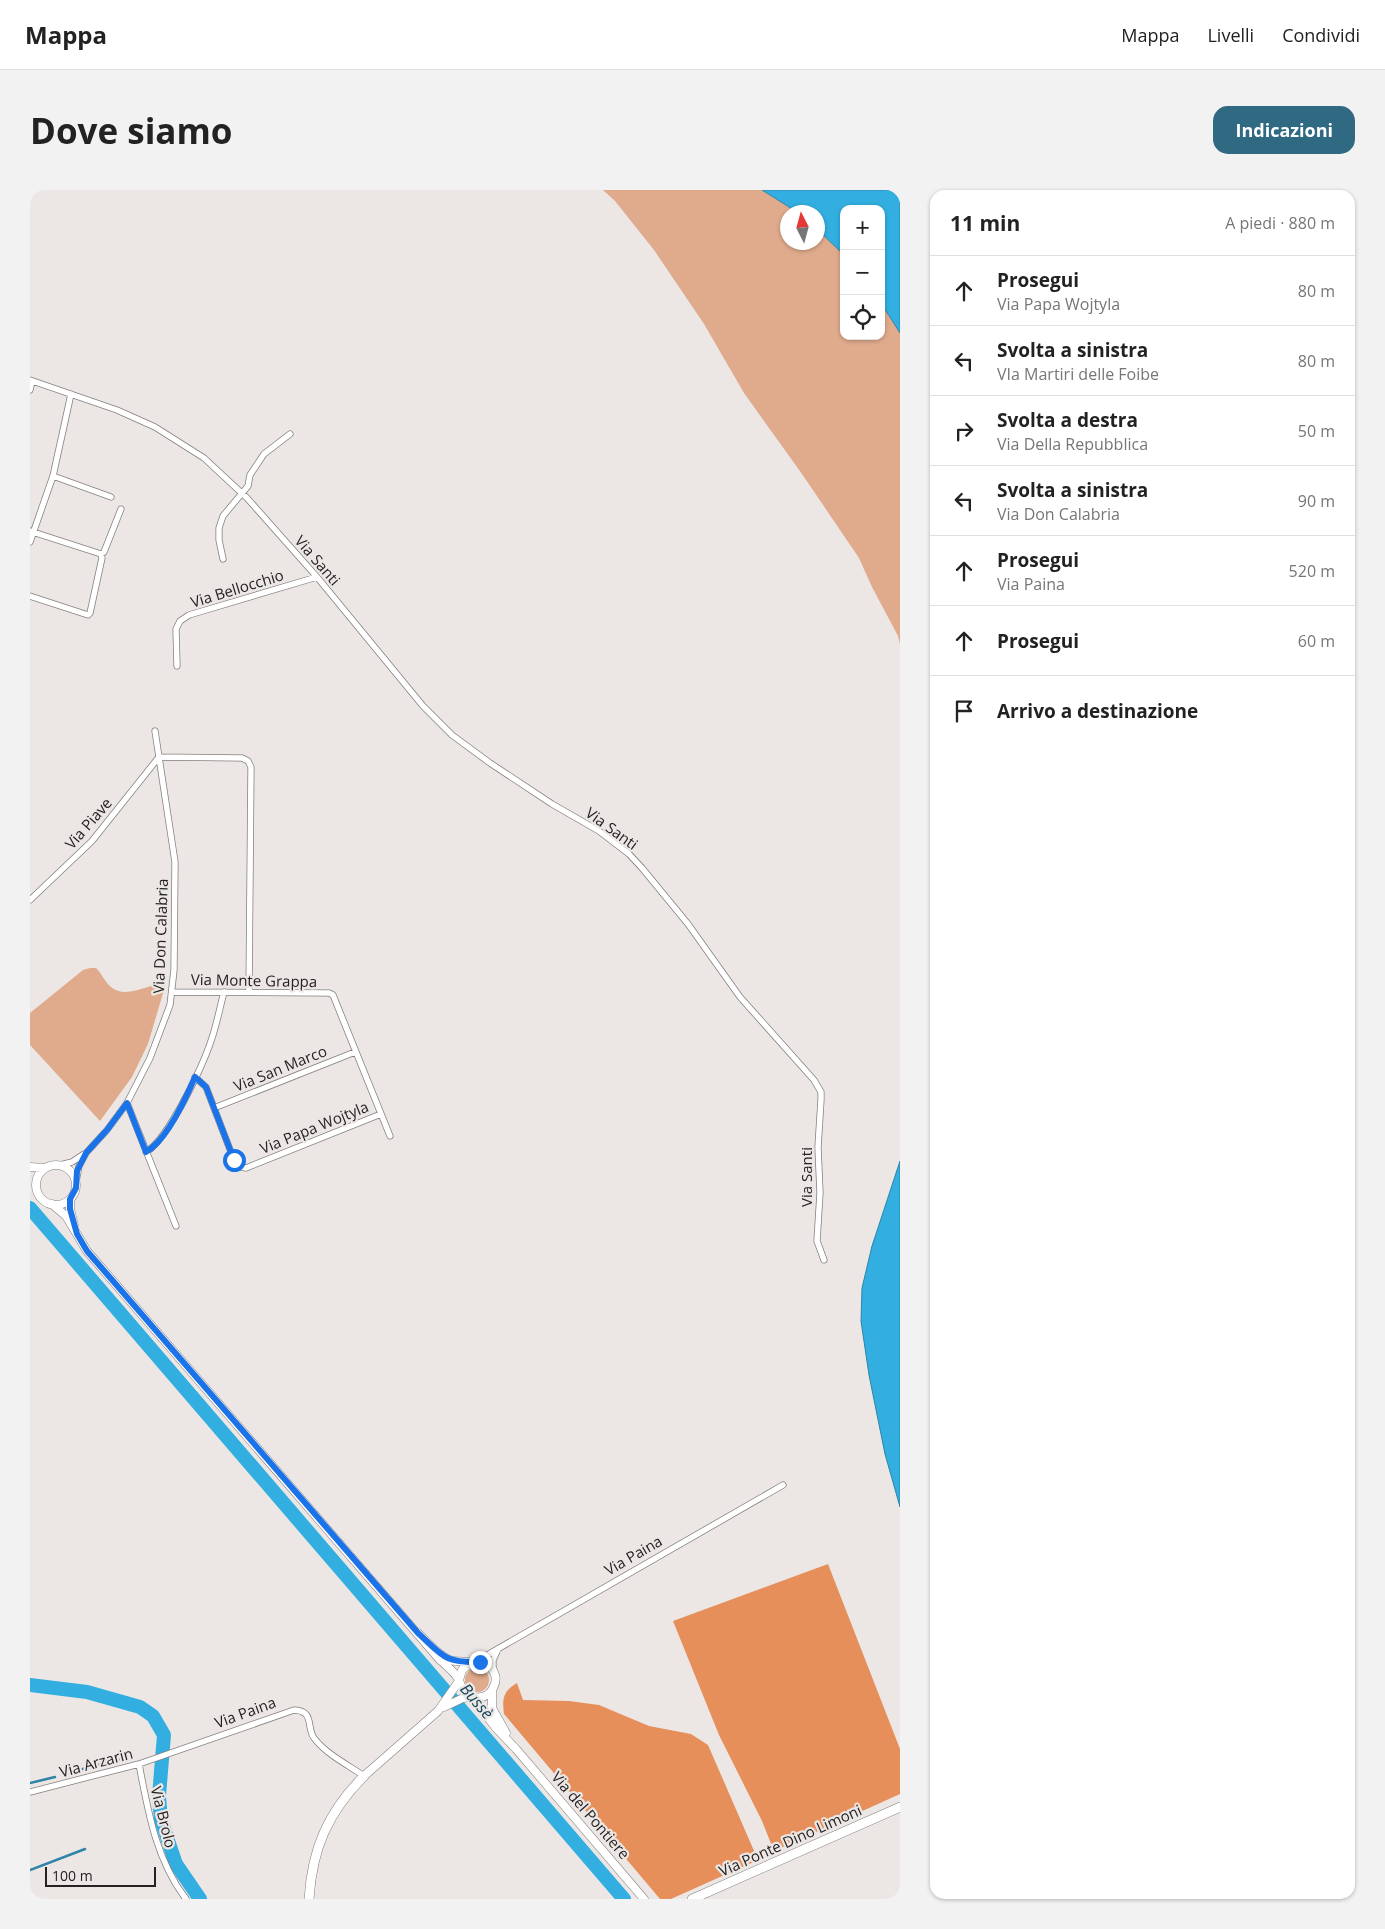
<!DOCTYPE html>
<html lang="it">
<meta charset="utf-8">
<style>
body{margin:0;font-family:"Open Sans",sans-serif;background:#f2f2f2;color:#222}
.controls{position:absolute;right:15px;top:15px;display:grid;overflow:hidden;border-radius:10px;box-shadow:0 1px 4px #0004}
.controls button{width:45px;height:45px;display:grid;place-items:center;padding:0;border:0;border-bottom:1px solid #e0e0e0;background:#fff;color:#222;font:25px sans-serif}
.compass{position:absolute;left:750px;top:15px;width:45px;height:45px;border-radius:50%;background:#fff;box-shadow:0 1px 4px #0004;rotate:354deg}
.scale{position:absolute;left:15px;bottom:12px;width:111px;box-sizing:border-box;padding-left:5px;border:2px solid #242222;border-top:0;font-size:14px;line-height:18px;white-space:nowrap;color:#242222;-webkit-text-stroke:4px #ece7e5;paint-order:stroke}
.stop{position:absolute;width:15px;height:15px;margin:-11px;border:4px solid #1a73e8;border-radius:50%;background:#fff}
.stop.end{background:#1a73e8;border-color:#fff;box-shadow:0 1px 5px #0008}
.list{margin:0;padding:0;list-style:none}
h2{display:flex;justify-content:space-between;align-items:center;height:65px;margin:0;padding:0 20px;font-size:21px}
h2 small{font-size:16px;font-weight:400;color:#767676}
.list li{display:grid;grid-template-columns:32px 1fr auto;gap:15px;align-items:center;box-sizing:border-box;height:70px;padding:0 20px;border-top:1px solid #e0e0e0}
.list b{display:block;font-size:19px;white-space:nowrap}
.list p{margin:0;font-size:16px;white-space:nowrap;color:#767676}
.list em{font-size:16px;font-style:normal;color:#767676}
.icon{flex:none;width:28px;height:28px;fill:none;stroke:currentColor;stroke-width:2;stroke-linecap:round;stroke-linejoin:round}
.map{position:relative;flex:none;width:870px;height:1709px;overflow:hidden;border-radius:15px}
header{display:flex;align-items:center;gap:30px;box-sizing:border-box;height:70px;padding:0 25px;background:#fff;border-bottom:1px solid #e0e0e0}
header strong{font-size:24px}
nav{display:flex;gap:28px;margin-inline-start:auto;font-size:18px}
.intro{display:flex;align-items:center;justify-content:space-between;box-sizing:border-box;height:120px;padding:0 30px}
h1{margin:0;font-size:35px}
.button{padding:12px 22px;border-radius:15px;background:#306982;color:#fff;font-size:18px;font-weight:700}
main{display:flex;gap:30px;padding:0 30px}
aside{flex:1;background:#fff;border-radius:15px;box-shadow:0 1px 4px #0004}
.map>svg:first-child{display:block}
.green{fill:#e0aa8c}
.forest{fill:#e68f5b}
.water{fill:#32afe0;stroke:#2e85a7}
.lines{fill:none;stroke-linecap:round;stroke-linejoin:round}
.stream{stroke:#2e85a7;stroke-width:2.5}
.river{stroke:#32afe0;stroke-width:14}
.minor-casing{stroke:#837f7d;stroke-width:7}
.secondary-casing{stroke:#837f7d;stroke-width:9}
.primary-casing{stroke:#837f7d;stroke-width:10}
.minor{stroke:#fff;stroke-width:5.5}
.secondary{stroke:#fff;stroke-width:8}
.primary{stroke:#fff;stroke-width:9}
.route{stroke:#1a73e8;stroke-width:6}
.labels{text-anchor:middle;dominant-baseline:central;stroke-width:4.5;stroke-linejoin:round;paint-order:stroke}
.street-label{font-size:15px;fill:#242222;stroke:#ece7e5}
.water-label{font-size:16px;font-style:italic;fill:#0e4256;stroke:#ece7e5}
</style>
<header>
<strong>Mappa</strong>
<nav><a>Mappa</a><a>Livelli</a><a>Condividi</a></nav>
</header>
<div class="intro"><h1>Dove siamo</h1><a class="button">Indicazioni</a></div>
<main>
<div class="map">
<svg width="870" height="1709" viewBox="0 0 870 1709">
<rect width="100%" height="100%" fill="#ece7e5"/>
<path class="green" d="M573 0H732L767 22H758V52H788V40L814 65V146H851V113L870 143V454L868 446 842 397 829 368 772 284 714 203 674 134 624 60 585 11Z
M60 778H66C72 784 75 792 81 797 96 810 120 793 136 793L118 854 102 887 70 931 0 855V823L53 780Z
M435 1490a12 12 0 1 1 24 0a12 12 0 1 1-24 0Z"/>
<path class="forest" d="M798 1374 870 1559V1604L744 1661 732 1631 689 1545 643 1431Z
M487 1493 493 1510 539 1511 569 1515 619 1536 661 1544 678 1555 728 1670 641 1709H630L474 1524C472 1509 473 1501 487 1493Z"/>
<path class="water" d="M732 0H870V143L851 113V19H814V65L788 40V22H767Z
M870 971V1317L855 1264 839 1185 831 1131 832 1098 842 1056Z"/>
<g class="lines">
<path class="stream" d="M49 1580 98 1567
M0 1593 25 1587
M0 1680 55 1659"/>
<path class="river" d="M0 1018 594 1709
M0 1495 57 1502 110 1517 123 1526 134 1545 129 1606 131 1630 146 1674 170 1709"/>
<g class="minor-casing">
<path id="minor" d="M0 190 87 220 125 237 174 268 217 308 287 387 393 516 422 545 460 573 522 614 569 641 599 664 612 678 658 734 710 807 784 890 791 902V910L788 957 790 1003 787 1051 794 1070
M0 200 2 191
M23 286 81 307
M0 341 71 364
M0 352 23 286 41 204
M193 369 189 350V338L193 326 218 296 220 285 234 264 260 244
M0 406 58 425 60 423 72 368 71 364 74 362 91 319
M147 476 146 439 150 431 159 425 287 387
M0 710 62 651 129 567 212 568 218 571 221 577 219 802
M142 802 299 803 303 805 360 946
M165 887 176 897 204 970 211 977 216 978 351 924
M97 913 146 1036
M184 918 325 862
M116 962C139 949 174 873 182 848 187 833 190 817 194 802
M30 975 42 972 54 964
M46 992 49 976 56 963 77 940 97 913 120 868 140 815 144 780 145 672 125 541
M445 1472 753 1295
M463 1481V1470L468 1459
M109 1574C118 1621 126 1670 156 1709
M0 1602 109 1574 264 1520C285 1521 276 1537 284 1548 296 1564 318 1575 334 1586"/>
</g>
<g class="secondary-casing">
<path id="secondary" d="M6 995a20 20 0 1 1 40 0a20 20 0 1 1-40 0Z
M0 977 15 978
M40 1009V1019L44 1035
M22 1014 36 1026 57 1061 410 1470C417 1476 425 1482 429 1490 431 1495 431 1499 436 1503 445 1511 460 1508 464 1496 466 1492 466 1488 465 1485 459 1465 435 1475 420 1470 408 1465 397 1452 388 1443
M429 1490 432 1480 441 1473
M462 1501V1518L476 1543
M442 1507 466 1538 486 1559 614 1709
M414 1517 433 1508 440 1507
M334 1586 408 1521 429 1491"/>
</g>
<g class="primary-casing">
<path id="primary" d="M279 1709C282 1659 298 1622 334 1586
M662 1709 870 1617"/>
</g>
<use href="#minor" class="minor"/>
<use href="#secondary" class="secondary"/>
<use href="#primary" class="primary"/>
</g>
<g class="lines">
<path class="route" d="M204 970 176 897 165 887C156 908 137 950 116 962L97 913 77 940 56 963 47 981 46 998 40 1009V1019L47 1044 57 1061 388 1443C413 1466 414 1473 450 1472"/>
</g>
<g class="labels">
<g class="street-label">
<text transform="translate(288 370) rotate(49)">Via Santi</text>
<text transform="translate(207 398) rotate(-17)">Via Bellocchio</text>
<text transform="translate(58 633) rotate(-49)">Via Piave</text>
<text transform="translate(582 638) rotate(36)">Via Santi</text>
<text transform="translate(130 746) rotate(-88)">Via Don Calabria</text>
<text transform="translate(224 790) rotate(1)">Via Monte Grappa</text>
<text transform="translate(250 878) rotate(-22)">Via San Marco</text>
<text transform="translate(284 937) rotate(-22)">Via Papa Wojtyla</text>
<text transform="translate(776 987) rotate(-90)">Via Santi</text>
<text transform="translate(603 1365) rotate(-30)">Via Paina</text>
<text transform="translate(215 1522) rotate(-20)">Via Paina</text>
<text transform="translate(66 1572) rotate(-15)">Via Arzarin</text>
<text transform="translate(561 1625) rotate(49)">Via del Pontiere</text>
<text transform="translate(134 1627) rotate(76)">Via Brolo</text>
<text transform="translate(760 1650) rotate(-24)">Via Ponte Dino Limoni</text>
</g>
<g class="water-label">
<text transform="translate(447 1511) rotate(49)">Bussè</text>
</g>
</g>
</svg>
<div class="controls">
<button>+</button>
<button>−</button>
<button><svg class="icon" aria-label="locate" viewBox="0 0 24 24"><circle cx="12" cy="12" r="6"/><path d="M12 2v4M12 18v4M2 12h4M18 12h4"/></svg></button>
</div>
<svg class="compass" viewBox="-18 -18 36 36"><path d="M0-13l5 13h-10z" fill="#e53935"/><path d="M0 13l5-13h-10z" fill="#767676"/></svg>
<div class="scale">100 m</div>
<div class="stop" style="left:204px;top:970px"></div>
<div class="stop end" style="left:450px;top:1472px"></div>
</div>
<aside>
<h2>11 min<small>A piedi · 880 m</small></h2>
<ul class="list">
<li><svg class="icon" aria-label="ahead" viewBox="0 0 24 24"><path d="M12 20V5M6 11l6-6 6 6"/></svg><div><b>Prosegui</b><p>Via Papa Wojtyla</p></div><em>80 m</em></li>
<li><svg class="icon" aria-label="left" viewBox="0 0 24 24"><path d="M17 20v-9H6M10 6l-5 5 5 5"/></svg><div><b>Svolta a sinistra</b><p>VIa Martiri delle Foibe</p></div><em>80 m</em></li>
<li><svg class="icon" aria-label="right" viewBox="0 0 24 24"><path d="M7 20v-9h11M14 6l5 5-5 5"/></svg><div><b>Svolta a destra</b><p>Via Della Repubblica</p></div><em>50 m</em></li>
<li><svg class="icon" aria-label="left" viewBox="0 0 24 24"><path d="M17 20v-9H6M10 6l-5 5 5 5"/></svg><div><b>Svolta a sinistra</b><p>Via Don Calabria</p></div><em>90 m</em></li>
<li><svg class="icon" aria-label="ahead" viewBox="0 0 24 24"><path d="M12 20V5M6 11l6-6 6 6"/></svg><div><b>Prosegui</b><p>Via Paina</p></div><em>520 m</em></li>
<li><svg class="icon" aria-label="ahead" viewBox="0 0 24 24"><path d="M12 20V5M6 11l6-6 6 6"/></svg><div><b>Prosegui</b></div><em>60 m</em></li>
<li><svg class="icon" aria-label="arrive" viewBox="0 0 24 24"><path d="M6 21V4h12l-3 4 3 4H6"/></svg><div><b>Arrivo a destinazione</b></div></li>
</ul>
</aside>
</main>
